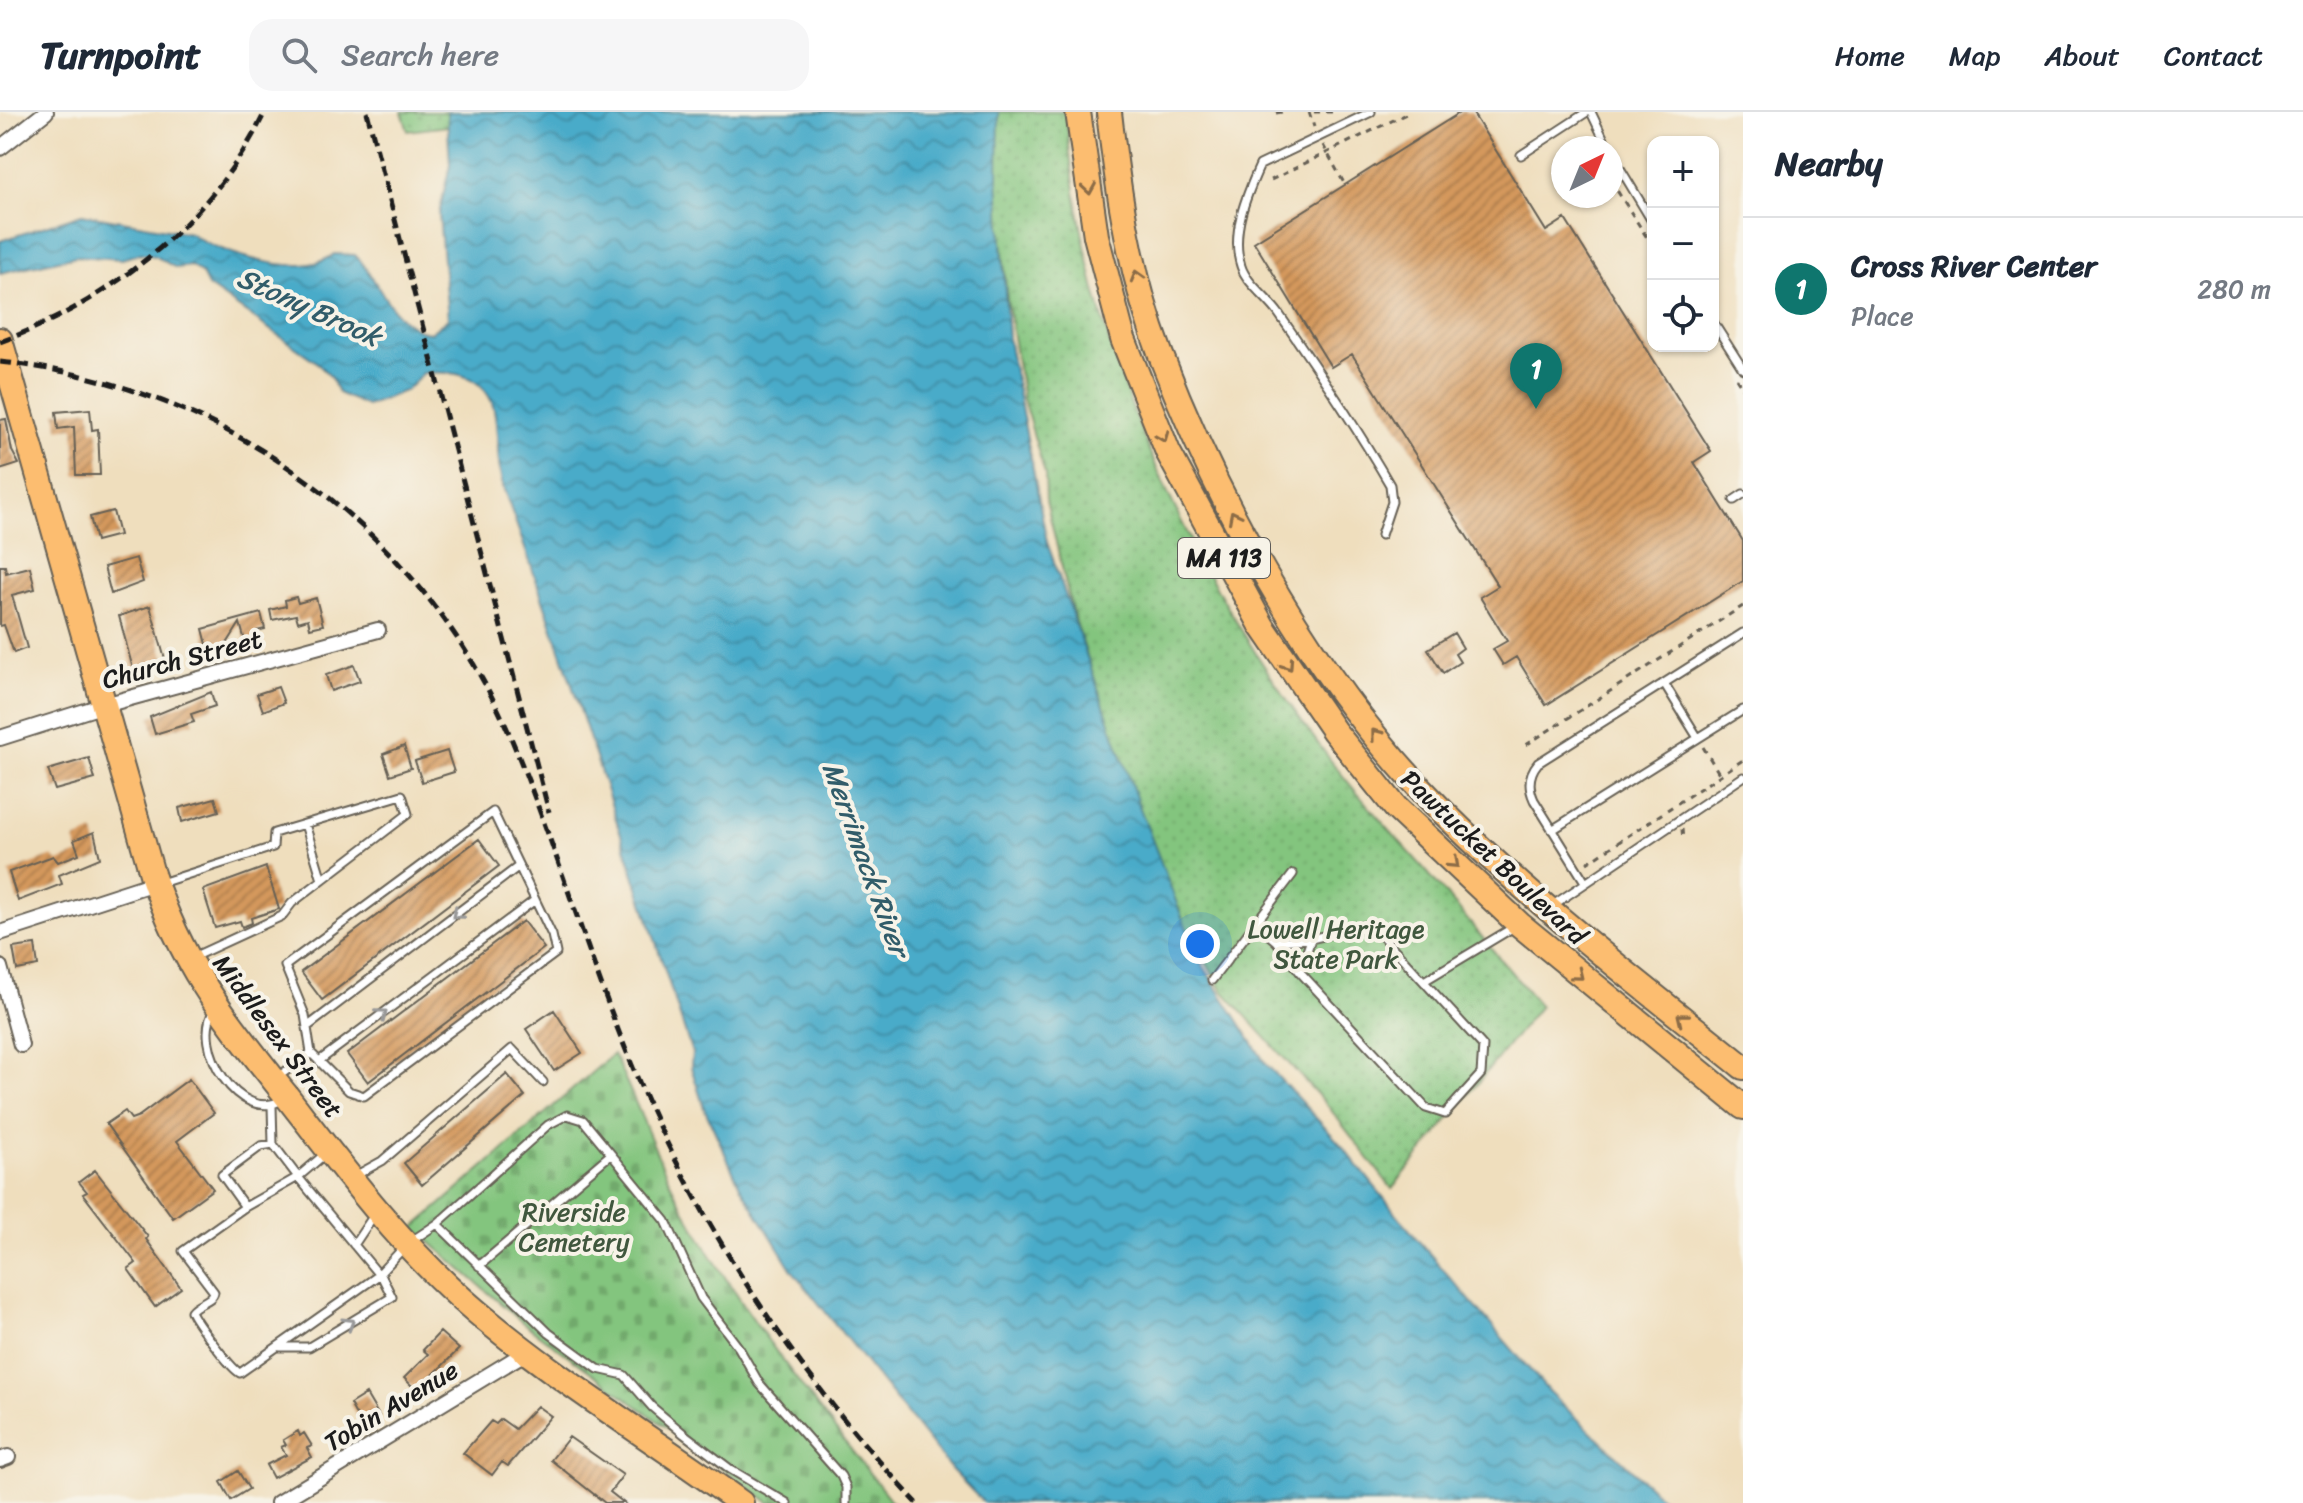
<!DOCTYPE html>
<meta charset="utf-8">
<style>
body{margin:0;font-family:Sriracha,sans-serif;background:#f6f6f7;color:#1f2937}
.controls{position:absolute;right:24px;top:24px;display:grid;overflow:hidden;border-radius:16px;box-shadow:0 2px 6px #0004}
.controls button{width:72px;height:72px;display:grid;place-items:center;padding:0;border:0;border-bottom:2px solid #e0e1e3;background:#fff;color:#1f2937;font:40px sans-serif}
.compass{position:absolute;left:1551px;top:24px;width:72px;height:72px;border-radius:50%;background:#fff;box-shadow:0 2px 6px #0004;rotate:43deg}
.you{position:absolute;left:1200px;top:832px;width:28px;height:28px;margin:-20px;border:6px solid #fff;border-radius:50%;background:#1a73e8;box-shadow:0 0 0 12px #1a73e833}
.badge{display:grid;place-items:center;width:52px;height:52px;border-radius:50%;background:#0f766e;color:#fff;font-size:26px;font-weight:700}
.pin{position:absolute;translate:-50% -66px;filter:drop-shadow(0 2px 4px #0008)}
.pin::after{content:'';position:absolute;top:42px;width:28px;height:24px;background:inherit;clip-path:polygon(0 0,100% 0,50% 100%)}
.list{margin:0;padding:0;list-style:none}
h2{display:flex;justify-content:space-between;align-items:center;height:104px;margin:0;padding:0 32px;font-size:34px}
h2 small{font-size:26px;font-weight:400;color:#747a83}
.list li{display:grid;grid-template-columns:52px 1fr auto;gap:24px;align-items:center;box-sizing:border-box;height:144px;padding:0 32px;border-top:2px solid #e0e1e3}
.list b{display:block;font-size:30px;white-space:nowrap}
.list p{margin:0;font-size:26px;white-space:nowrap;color:#747a83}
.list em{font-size:26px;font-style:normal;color:#747a83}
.icon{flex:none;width:44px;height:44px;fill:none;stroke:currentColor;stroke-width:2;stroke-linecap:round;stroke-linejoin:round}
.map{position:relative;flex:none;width:1743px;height:1391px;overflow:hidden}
header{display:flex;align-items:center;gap:48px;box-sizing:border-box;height:112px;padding:0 40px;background:#fff;border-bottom:2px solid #e0e1e3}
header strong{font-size:38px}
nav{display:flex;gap:44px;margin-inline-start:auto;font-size:28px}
.search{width:560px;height:72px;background:#f6f6f7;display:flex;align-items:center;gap:20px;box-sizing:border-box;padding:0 28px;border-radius:24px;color:#747a83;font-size:30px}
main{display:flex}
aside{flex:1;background:#fff}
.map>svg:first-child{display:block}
.green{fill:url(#green-dots);stroke:#50704d;stroke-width:2}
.cemetery{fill:url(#cemetery-stones);stroke:#50704d;stroke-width:2}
.water{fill:url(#water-waves);stroke:#336472;stroke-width:2}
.building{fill:url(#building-hatch)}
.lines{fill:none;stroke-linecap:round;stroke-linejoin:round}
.service-casing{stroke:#666054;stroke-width:11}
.minor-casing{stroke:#666054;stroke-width:18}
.primary-casing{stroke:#666054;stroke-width:28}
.path{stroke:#666054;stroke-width:3;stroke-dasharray:6 6;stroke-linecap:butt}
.service{stroke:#fff;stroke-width:7}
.minor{stroke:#fff;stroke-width:14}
.primary{stroke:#fcbd6f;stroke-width:24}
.rail{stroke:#1c1c1c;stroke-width:5;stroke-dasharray:12 6;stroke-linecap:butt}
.oneway{stroke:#8c6c46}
.oneway2{stroke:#999}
.labels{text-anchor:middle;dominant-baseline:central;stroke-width:8;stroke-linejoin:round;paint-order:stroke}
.shield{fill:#f7f3e8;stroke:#5e5c59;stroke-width:2}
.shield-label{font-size:24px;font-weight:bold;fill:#1c1c1c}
.street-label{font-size:26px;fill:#1c1c1c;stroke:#f7f3e8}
.park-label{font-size:26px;fill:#40573e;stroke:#f7f3e8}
.water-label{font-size:28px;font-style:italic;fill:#315c6a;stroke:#f7f3e8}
</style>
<header>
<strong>Turnpoint</strong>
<div class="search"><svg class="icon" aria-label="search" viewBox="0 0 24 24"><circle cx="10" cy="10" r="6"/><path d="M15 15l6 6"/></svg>Search here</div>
<nav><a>Home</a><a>Map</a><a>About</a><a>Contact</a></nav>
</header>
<main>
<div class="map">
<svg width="1743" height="1391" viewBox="0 0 1743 1391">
<defs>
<pattern id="green-dots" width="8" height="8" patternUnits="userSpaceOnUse" patternTransform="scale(2)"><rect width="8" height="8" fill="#83c57e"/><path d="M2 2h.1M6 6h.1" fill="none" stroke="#71a96c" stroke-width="1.8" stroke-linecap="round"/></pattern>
<pattern id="cemetery-stones" width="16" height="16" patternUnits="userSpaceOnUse" patternTransform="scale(2)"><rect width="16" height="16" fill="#83c57e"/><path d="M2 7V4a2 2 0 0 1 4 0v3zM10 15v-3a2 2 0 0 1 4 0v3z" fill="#71a96c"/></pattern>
<pattern id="water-waves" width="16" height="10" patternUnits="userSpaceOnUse" patternTransform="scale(2)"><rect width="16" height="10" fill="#4aabc9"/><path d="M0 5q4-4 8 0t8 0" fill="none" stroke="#3d8aa2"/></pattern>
<pattern id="building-hatch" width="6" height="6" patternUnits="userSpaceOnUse" patternTransform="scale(2)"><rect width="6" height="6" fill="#d4985c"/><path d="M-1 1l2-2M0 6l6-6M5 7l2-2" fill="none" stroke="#ab7b4b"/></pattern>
</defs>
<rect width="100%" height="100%" fill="#f7f3e8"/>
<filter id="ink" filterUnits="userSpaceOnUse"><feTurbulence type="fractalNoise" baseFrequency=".0125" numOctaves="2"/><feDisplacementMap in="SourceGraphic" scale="16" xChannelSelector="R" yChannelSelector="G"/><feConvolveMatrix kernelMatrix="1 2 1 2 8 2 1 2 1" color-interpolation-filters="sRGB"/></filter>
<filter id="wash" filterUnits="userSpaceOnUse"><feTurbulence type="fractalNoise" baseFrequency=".006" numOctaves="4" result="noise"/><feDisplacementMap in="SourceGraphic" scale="32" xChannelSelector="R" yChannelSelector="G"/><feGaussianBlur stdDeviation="1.8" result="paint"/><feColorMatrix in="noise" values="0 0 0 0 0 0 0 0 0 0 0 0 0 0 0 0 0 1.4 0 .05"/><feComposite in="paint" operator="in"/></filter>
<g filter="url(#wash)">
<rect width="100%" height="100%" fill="#efdebd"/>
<path class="green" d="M402 0H449L448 14 408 19Z
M991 0H1066C1083 238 1188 462 1332 650 1362 689 1395 724 1427 760 1465 804 1502 850 1540 894L1392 1077 1327 993 1223 879 1163 776 1072 498 1046 388 1045 362 1023 287 1007 187Z"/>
<path class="cemetery" d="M613 942C641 996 659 1056 690 1108 748 1209 821 1300 893 1391H770L522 1210 414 1116Z"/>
<path class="water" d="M447 0H999L998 67 1008 227 1047 430 1138 691 1198 846 1266 952 1342 1034 1416 1126 1549 1280 1667 1391H984L951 1357 792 1158 740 1074 704 996 691 955 692 941C630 753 572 564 504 378 495 353 500 308 491 288 477 260 449 259 423 261L407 278 367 294 338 281 330 264 315 249 208 174 202 162 191 154 176 156 155 144 141 141 122 147 76 144 0 161V129L82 102 190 121C220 142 302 168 334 142L355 143C380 169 391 214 430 221L448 207 439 102 450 53Z"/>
<g id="blocks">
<path class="building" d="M1461 0H1472L1546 119 1565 107 1711 339 1694 350 1743 429V469L1546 593 1516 545 1503 553 1493 537 1507 529 1480 485 1498 474 1352 242 1331 255 1254 130Z
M90 297 92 318 98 317 100 363H76L74 315 58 317 56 300Z
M6 307 12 339 19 352 0 358V308Z
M113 399 119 423 96 429 90 405Z
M136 446 143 470 111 482 104 455Z
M0 454H5L6 461 30 455 35 477 12 483 27 536 14 541 4 513 0 514Z
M296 485 298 491 316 486 323 513 310 516 308 507 298 510 296 503 272 508 270 498 286 494 285 488Z
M150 494 166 551 134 561 119 504Z
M261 501 265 517 257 519 259 525 245 529 240 511 223 538 208 536 203 517Z
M1454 521 1463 536 1455 542 1460 550 1443 561 1428 537Z
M354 553 360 569 331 579 326 563Z
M278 575 284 591 263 599 257 582Z
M211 580 215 594 191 602 194 610 155 622 150 605Z
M404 634 411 656 390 663 383 642Z
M447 639 454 660 422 670 415 649Z
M89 646 95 667 55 678 48 658Z
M215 686 219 699 182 710 179 696Z
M94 720 100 746 59 763 62 772 18 789 9 760 53 744 58 750 79 742 74 728Z
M479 727 499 754 322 888 301 860Z
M266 755 279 797 251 806 252 811 242 815 240 809 215 816 203 778Z
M523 809 544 836 368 970 347 942Z
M35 833 38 854 17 858 13 836Z
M554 898 582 941 554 959 526 917Z
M507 962 525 984 422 1073 404 1051Z
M189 967 214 1001 177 1029 213 1077 173 1106 106 1012 125 999 131 1007 139 1004Z
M95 1058 148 1125 146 1127 181 1176 155 1195 128 1157 136 1151 83 1082 87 1080 79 1070Z
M440 1220 459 1237 417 1279 404 1266 428 1242 423 1238Z
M366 1282 379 1304 362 1314 350 1292Z
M537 1294 551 1304 508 1354 502 1350 492 1363 463 1341 491 1309 496 1312 501 1307 515 1317Z
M298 1319 300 1324 304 1321 312 1334 307 1336 312 1345 273 1366 266 1353 286 1343 281 1335 286 1333 283 1328Z
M569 1325 623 1363 610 1380 624 1391H605L551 1348Z
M238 1359 249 1377 231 1388 221 1370Z"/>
</g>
</g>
<g filter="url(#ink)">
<use href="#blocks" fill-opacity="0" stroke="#666054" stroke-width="2"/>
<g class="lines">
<g class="service-casing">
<path id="service" d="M1371 0 1260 53C1247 82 1230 121 1241 154 1246 171 1269 187 1279 202 1318 258 1356 314 1390 373L1392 390 1381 423
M1591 0 1608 36
M1611 41 1653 111
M1521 43 1587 0
M1713 210 1743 257
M1734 388 1743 382
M1664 571 1698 626
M305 712 322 768
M1552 718 1743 598
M1585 770 1534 688C1528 675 1528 663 1538 651L1743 521
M161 771 273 735 274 721 402 683 408 702 292 791 282 804 191 846
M1553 793 1743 665
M1256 812 1276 829
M1371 812 1483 934 1481 962 1445 1002 1426 996 1300 860 1311 827Z
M1300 860 1276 829 1311 827
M1212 868 1293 762
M1424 869 1514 815
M215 897C189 933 241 1015 283 987
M307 915 519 754
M319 949 535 788
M279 964 311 941 349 979 364 984 556 841 552 823 493 700 285 854 305 903 311 941
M272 994 273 1032
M611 1042 666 1109 701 1186 739 1236 759 1271 841 1364 846 1375V1391
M353 1065 382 1049 512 937 543 970
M245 1095 298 1065 379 1163 240 1261C232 1258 195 1209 191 1199 197 1190 212 1190 214 1180L183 1139 245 1095 222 1063 261 1034 273 1032 298 1065 325 1042
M354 1133 376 1100
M479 1154 611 1042 583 1008 567 1003 548 1013 437 1112 549 1221 598 1257 624 1263 652 1295 684 1322 730 1357 787 1391
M280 1235H309L392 1185 380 1161 407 1132 437 1112"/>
</g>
<g class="minor-casing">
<path id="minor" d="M0 36 46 0
M0 626 101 594 378 518
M0 821 154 771
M0 855 21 933
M0 1348 8 1345
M278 1391 528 1239"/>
</g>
<g class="primary-casing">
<path id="primary" d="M1078 0 1096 124 1123 227 1168 340 1262 514 1334 619 1396 696 1519 812 1743 995
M1109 0C1118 81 1131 165 1160 241 1222 403 1321 579 1444 701 1537 794 1641 873 1743 955
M0 228 152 762C183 856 225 906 285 982 341 1054 395 1127 463 1188 548 1263 649 1324 741 1391"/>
</g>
<path class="path" d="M1309 0 1314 15
M1314 0H1336
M1276 1 1282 0
M1323 33 1345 73
M1271 68 1410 0
M1611 69 1653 135
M1736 266 1743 277
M1526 633 1743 494
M1703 635 1720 663
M1682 717 1683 728
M1587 751 1743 648"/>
<use href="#service" class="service"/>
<use href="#minor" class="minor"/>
<use href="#primary" class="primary"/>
<path class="rail" d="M367 0 549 700
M0 230C112 189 213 108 265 0
M0 250C227 273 427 421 514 633 563 752 597 877 650 995 716 1140 808 1275 917 1391"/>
</g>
<defs><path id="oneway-chevron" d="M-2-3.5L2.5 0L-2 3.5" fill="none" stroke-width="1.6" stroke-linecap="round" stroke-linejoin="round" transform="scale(2)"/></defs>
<g class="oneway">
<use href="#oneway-chevron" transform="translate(1089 77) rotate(81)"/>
<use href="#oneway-chevron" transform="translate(1137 164) rotate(-106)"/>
<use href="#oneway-chevron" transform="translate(1163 325) rotate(68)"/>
<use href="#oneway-chevron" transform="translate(1234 404) rotate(-117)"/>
<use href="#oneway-chevron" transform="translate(1288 553) rotate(56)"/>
<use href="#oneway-chevron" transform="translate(1376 622) rotate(-128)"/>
<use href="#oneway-chevron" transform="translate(1454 751) rotate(43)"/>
<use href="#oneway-chevron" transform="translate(1578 863) rotate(39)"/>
<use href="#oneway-chevron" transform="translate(1682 906) rotate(-141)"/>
</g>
<g class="oneway2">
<use href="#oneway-chevron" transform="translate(457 802) rotate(143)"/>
<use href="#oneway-chevron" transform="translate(382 902) rotate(-37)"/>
<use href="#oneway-chevron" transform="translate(349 1211) rotate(-31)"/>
</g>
</g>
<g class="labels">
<rect class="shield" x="1178" y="426" width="92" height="40" rx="6"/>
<g class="shield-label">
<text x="1224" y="446">MA 113</text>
</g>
<g class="street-label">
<text transform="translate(182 547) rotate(-15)">Church Street</text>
<text transform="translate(1494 745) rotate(43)">Pawtucket Boulevard</text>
<text transform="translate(278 924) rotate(53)">Middlesex Street</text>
<text transform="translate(391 1294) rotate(-31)">Tobin Avenue</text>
</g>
<g class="park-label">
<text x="1336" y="817">Lowell Heritage<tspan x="1336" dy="30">State Park</tspan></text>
<text x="574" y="1100">Riverside<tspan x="574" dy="30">Cemetery</tspan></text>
</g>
<g class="water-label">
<text transform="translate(309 195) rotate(24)">Stony Brook</text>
<text transform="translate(866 747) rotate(70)">Merrimack River</text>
</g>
</g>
</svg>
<div class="controls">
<button>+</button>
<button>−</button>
<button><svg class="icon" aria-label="locate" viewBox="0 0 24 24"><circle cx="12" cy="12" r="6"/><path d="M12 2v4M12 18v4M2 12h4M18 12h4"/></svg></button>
</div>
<svg class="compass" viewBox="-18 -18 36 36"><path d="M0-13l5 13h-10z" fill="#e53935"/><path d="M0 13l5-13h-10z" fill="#747a83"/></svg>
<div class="you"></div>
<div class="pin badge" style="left:1536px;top:297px">1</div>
</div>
<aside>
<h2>Nearby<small></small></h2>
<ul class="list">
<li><span class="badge">1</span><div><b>Cross River Center</b><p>Place</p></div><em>280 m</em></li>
</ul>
</aside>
</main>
